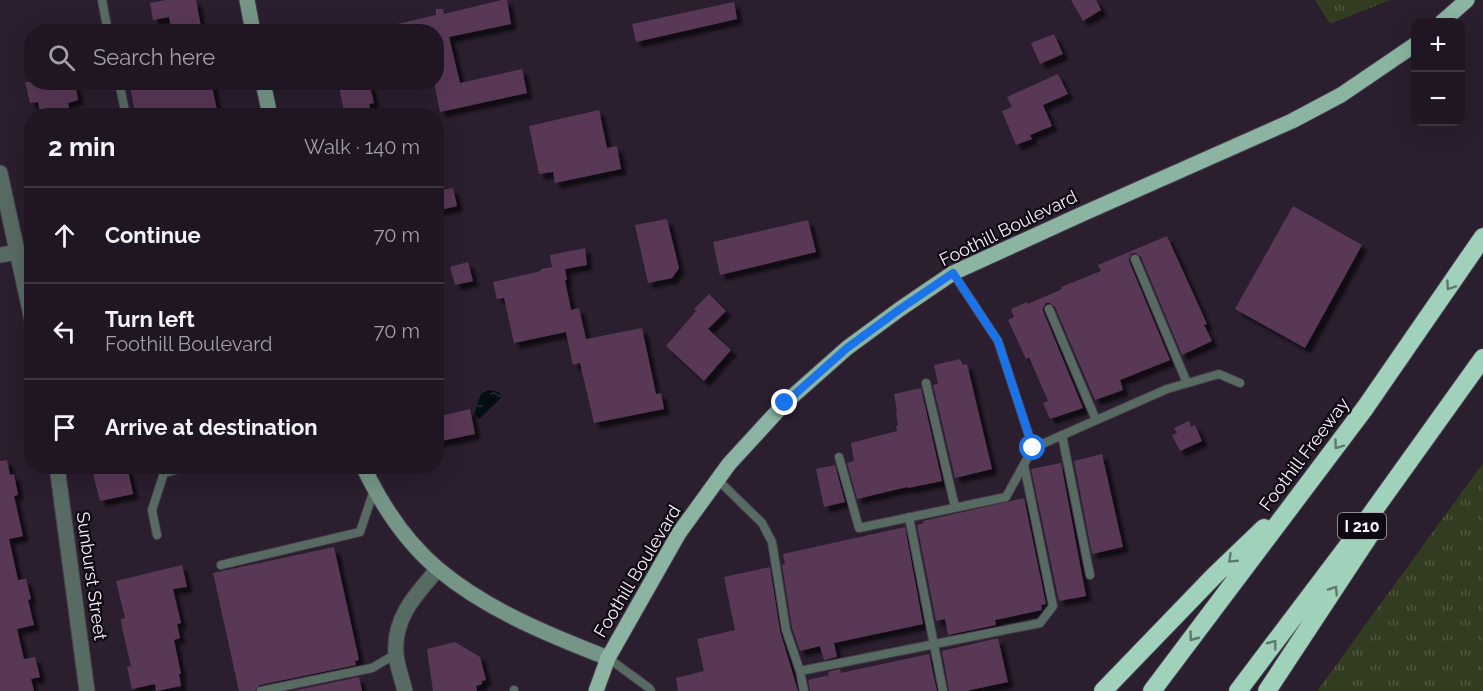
<!DOCTYPE html>
<meta charset="utf-8">
<style>
body{margin:0;font-family:Raleway,sans-serif;background:#2d2330;color:#f1f3f6}
.controls{position:absolute;right:18px;top:18px;display:grid;overflow:hidden;border-radius:12px;box-shadow:0 6px 24px #0002}
.controls button{width:54px;height:54px;display:grid;place-items:center;padding:0;border:0;border-bottom:2px solid #3d3541;background:#201623;color:#f1f3f6;font:30px sans-serif}
.stop{position:absolute;width:18px;height:18px;margin:-14px;border:4px solid #1a73e8;border-radius:50%;background:#fff}
.stop.end{background:#1a73e8;border-color:#fff;box-shadow:0 2px 6px #0008}
.list{margin:0;padding:0;list-style:none}
h2{display:flex;justify-content:space-between;align-items:center;height:78px;margin:0;padding:0 24px;font-size:26px}
h2 small{font-size:20px;font-weight:400;color:#a29fa6}
.list li{display:grid;grid-template-columns:39px 1fr auto;gap:18px;align-items:center;box-sizing:border-box;height:96px;padding:0 24px;border-top:2px solid #3d3541}
.list b{display:block;font-size:22px;white-space:nowrap}
.list p{margin:0;font-size:20px;white-space:nowrap;color:#a29fa6}
.list em{font-size:20px;font-style:normal;color:#a29fa6}
.icon{flex:none;width:33px;height:33px;fill:none;stroke:currentColor;stroke-width:2;stroke-linecap:round;stroke-linejoin:round}
.map{position:relative;flex:none;width:1483px;height:691px;overflow:hidden}
.search{position:absolute;background:#201623;box-shadow:0 6px 24px #0002;left:24px;top:24px;width:420px;height:66px;display:flex;align-items:center;gap:15px;box-sizing:border-box;padding:0 21px;border-radius:24px;color:#a29fa6;font-size:22px}
.panel{position:absolute;background:#201623;box-shadow:0 6px 24px #0002;left:24px;top:108px;width:420px;height:366px;border-radius:24px}
.map>svg:first-child{display:block}
.grass{fill:url(#grass-tufts)}
.water{fill:url(#water-ripples)}
.building{fill:#583955;filter:url(#shadow)}
.lines{fill:none;stroke-linecap:round;stroke-linejoin:round}
.lane-casing{stroke:#473b4c;stroke-width:10}
.street-casing{stroke:#473b4c;stroke-width:17}
.secondary-casing{stroke:#473b4c;stroke-width:17}
.primary-casing{stroke:#473b4c;stroke-width:17}
.highway-casing{stroke:#473b4c;stroke-width:20}
.lane{stroke:#586b63;stroke-width:8}
.street{stroke:#586b63;stroke-width:15}
.secondary{stroke:#759586;stroke-width:15}
.primary{stroke:#8bb4a2;stroke-width:15}
.highway{stroke:#9fd1bb;stroke-width:18}
.oneway{stroke:#5e776f}
.route{stroke:#1a73e8;stroke-width:8}
.labels{text-anchor:middle;dominant-baseline:central;stroke-width:4.5;stroke-linejoin:round;paint-order:stroke}
.shield{fill:#0f0a12;stroke:#b1aab5;stroke-width:1.5}
.shield-label{font-size:16px;font-weight:bold;fill:#f7effb}
.street-label{font-size:18px;fill:#f7effb;stroke:#0f0a12}
</style>
<div class="map">
<svg width="1483" height="691" viewBox="0 0 1483 691">
<defs>
<pattern id="grass-tufts" width="24" height="20" patternUnits="userSpaceOnUse" patternTransform="scale(1.5)"><rect width="24" height="20" fill="#323c20"/><path d="M3 7l-1-3M5 7V3M7 7l1-3M15 17l-1-3M17 17v-4M19 17l1-3" fill="none" stroke="#505841"/></pattern>
<pattern id="water-ripples" width="26" height="14" patternUnits="userSpaceOnUse" patternTransform="scale(1.5)"><rect width="26" height="14" fill="#010f12"/><path d="M2 4q2-2 4 0t4 0M15 11q2-2 4 0t4 0" fill="none" stroke="#273235"/></pattern>
<filter id="shadow"><feDropShadow dx="5.5" dy="5.5" stdDeviation="1.5" flood-color="#0009"/></filter>
</defs>
<rect width="100%" height="100%" fill="#2a1e2f"/>
<path class="grass" d="M1315 0H1390L1330 24Z
M1483 463V691H1317Z"/>
<path class="water" d="M488 390 499 392 501 398 479 419 474 414 481 394Z"/>
<path class="building" d="M166 0H196L202 32H172L169 17 153 20 150 3Z
M502 0H507L511 24 449 37 460 83 522 69 527 93 440 112 434 82H436V32H394L393 25 436 15V9H443L444 14Z
M1071 0H1096L1101 10 1083 21Z
M734 2 737 19 636 42 632 24Z
M1054 34 1063 54 1040 64 1031 43Z
M1058 74 1068 94 1043 105 1052 126 1030 135 1032 139 1016 145 1002 111 1012 107 1007 97Z
M25 82H75L78 100 68 103 71 116H41L38 102 30 103Z
M129 82H211L217 110 195 116H136Z
M338 82H369L374 103 369 104 372 116H345Z
M599 110 607 148 617 146 621 169 555 183 553 172 539 174 529 126Z
M453 188 457 206 436 211V191Z
M1293 206 1362 245 1305 348 1235 309Z
M667 219 679 268 672 278 648 283 635 225Z
M808 220 816 252 720 275 713 242Z
M1167 236 1207 324 1204 325 1212 341 1182 355 1141 257 1136 253H1132L1129 258V261L1170 360 1120 380 1123 390 1095 400 1055 307 1050 303H1046L1043 308V311L1083 408 1050 419 1043 403 1048 401 1029 357 1026 359 1008 320 1014 317 1011 309 1027 302 1028 304 1062 289 1061 287 1101 271 1098 265Z
M585 248 587 265 565 269 567 280H565L571 310 579 308 586 339 642 328 656 394 661 393 664 409 594 423 580 363 573 365 566 332 514 343 504 298 497 299 493 282 541 271V269L552 267 550 255Z
M468 262 473 281 455 285 450 267Z
M709 294 726 311 708 329 731 350 704 381 666 346 696 311 694 309Z
M960 359 963 365 967 364 992 469 955 478 933 385 938 384 934 365Z
M921 388 942 481 908 488 907 487 857 499 847 463 854 461 851 443 897 431 896 426H898L896 412 897 411 894 394Z
M470 409 475 434 436 442V417Z
M1189 421 1191 427 1195 425 1202 441 1180 451 1172 435 1177 433 1174 428Z
M1102 454 1123 547 1092 554 1074 461Z
M7 460 10 475 14 474 18 495 14 496 23 536 9 539 18 580 26 579 31 599 28 600 34 625 17 629 24 659 35 657 40 677 31 679 34 691H0V461Z
M1061 463 1086 596 1059 601 1031 469Z
M835 465 845 502 824 507 816 469Z
M91 466H127L133 494 100 501Z
M1024 498 1046 604 1041 605 1042 610 995 620 996 625 948 635 945 619 936 621 917 525 924 523 923 521Z
M905 527 923 624 834 643 837 657 824 660 820 646 800 651 792 628 782 565 785 564 783 554Z
M334 547 359 660 355 661 356 665 260 685 255 691H239L213 573Z
M182 565 187 587 173 589 181 623 177 624 180 638 174 640 181 674H179L181 686 156 691 155 684 132 689 127 667 131 666 122 628 121 619 125 618 116 581Z
M770 567 780 631 798 691H678L676 678 704 671 697 639 735 630 724 577Z
M998 638 1008 682 966 691H949L942 651Z
M455 642 480 657 486 680 482 681V684L476 686 477 691H433L427 649Z
M929 654 937 691H810L808 680 829 675 828 672 840 669 841 673Z
M359 677 362 691H292Z"/>
<g class="lines">
<g class="lane-casing">
<path id="lane" d="M102 0 108 32
M119 82 126 116
M1135 259 1187 383
M953 273 998 341 1033 448
M1049 309 1096 420
M926 383 955 507
M1062 435 1090 575
M839 457 859 528 1006 497 1033 448 1167 389 1219 374 1240 383
M162 466 164 473 191 466
M718 480 762 523 772 542 786 630 800 671
M909 517 943 691
M157 535 152 510 164 473
M221 565 360 532 374 490
M608 658 649 688 651 691
M261 691 372 668 396 654
M514 691V690
M804 691 800 671 1040 623 1053 606 1024 465"/>
</g>
<g class="street-casing">
<path id="street" d="M0 173 32 320
M0 255 18 252
M57 466 87 691
M405 691C402 679 397 666 396 654 393 618 416 594 438 569"/>
</g>
<g class="secondary-casing">
<path id="secondary" d="M247 0 253 32
M263 82 270 116
M363 466C381 504 406 542 438 569 487 610 549 635 608 658"/>
</g>
<g class="primary-casing">
<path id="primary" d="M1442 22 1467 0
M596 691 608 658 679 533 729 464 785 403 847 348 900 309 953 273 1080 215 1292 121 1341 95 1416 44"/>
</g>
<g class="highway-casing">
<path id="highway" d="M1103 691 1214 576 1264 528
M1152 691 1365 408 1483 237
M1238 691 1359 531 1483 358
M1267 691 1375 527"/>
</g>
<use href="#lane" class="lane"/>
<use href="#street" class="street"/>
<use href="#secondary" class="secondary"/>
<use href="#primary" class="primary"/>
<use href="#highway" class="highway"/>
</g>
<defs><path id="oneway-chevron" d="M-2-3.5L2.5 0L-2 3.5" fill="none" stroke-width="1.6" stroke-linecap="round" stroke-linejoin="round" transform="scale(1.5)"/></defs>
<g class="oneway">
<use href="#oneway-chevron" transform="translate(1450 286) rotate(124)"/>
<use href="#oneway-chevron" transform="translate(1338 445) rotate(126)"/>
<use href="#oneway-chevron" transform="translate(1232 559) rotate(136)"/>
<use href="#oneway-chevron" transform="translate(1334 590) rotate(-57)"/>
<use href="#oneway-chevron" transform="translate(1193 637) rotate(127)"/>
<use href="#oneway-chevron" transform="translate(1273 644) rotate(-53)"/>
</g>
<g class="lines">
<path class="route" d="M785 403 847 348 900 309 953 273 998 341 1033 448"/>
</g>
<g class="labels">
<rect class="shield" x="1338" y="513" width="48" height="26" rx="4.5"/>
<g class="shield-label">
<text x="1362" y="526">I 210</text>
</g>
<g class="street-label">
<text transform="translate(1008 228) rotate(-26)">Foothill Boulevard</text>
<text transform="translate(1304 454) rotate(-53)">Foothill Freeway</text>
<text transform="translate(637 571) rotate(-59)">Foothill Boulevard</text>
<text transform="translate(92 576) rotate(82)">Sunburst Street</text>
</g>
</g>
</svg>
<div class="controls">
<button>+</button>
<button>−</button>
</div>
<div class="stop" style="left:1033px;top:448px"></div>
<div class="stop end" style="left:785px;top:403px"></div>
<div class="search"><svg class="icon" aria-label="search" viewBox="0 0 24 24"><circle cx="10" cy="10" r="6"/><path d="M15 15l6 6"/></svg>Search here</div>
<section class="panel">
<h2>2 min<small>Walk · 140 m</small></h2>
<ul class="list">
<li><svg class="icon" aria-label="ahead" viewBox="0 0 24 24"><path d="M12 20V5M6 11l6-6 6 6"/></svg><div><b>Continue</b></div><em>70 m</em></li>
<li><svg class="icon" aria-label="left" viewBox="0 0 24 24"><path d="M17 20v-9H6M10 6l-5 5 5 5"/></svg><div><b>Turn left</b><p>Foothill Boulevard</p></div><em>70 m</em></li>
<li><svg class="icon" aria-label="arrive" viewBox="0 0 24 24"><path d="M6 21V4h12l-3 4 3 4H6"/></svg><div><b>Arrive at destination</b></div></li>
</ul>
</section>
</div>
